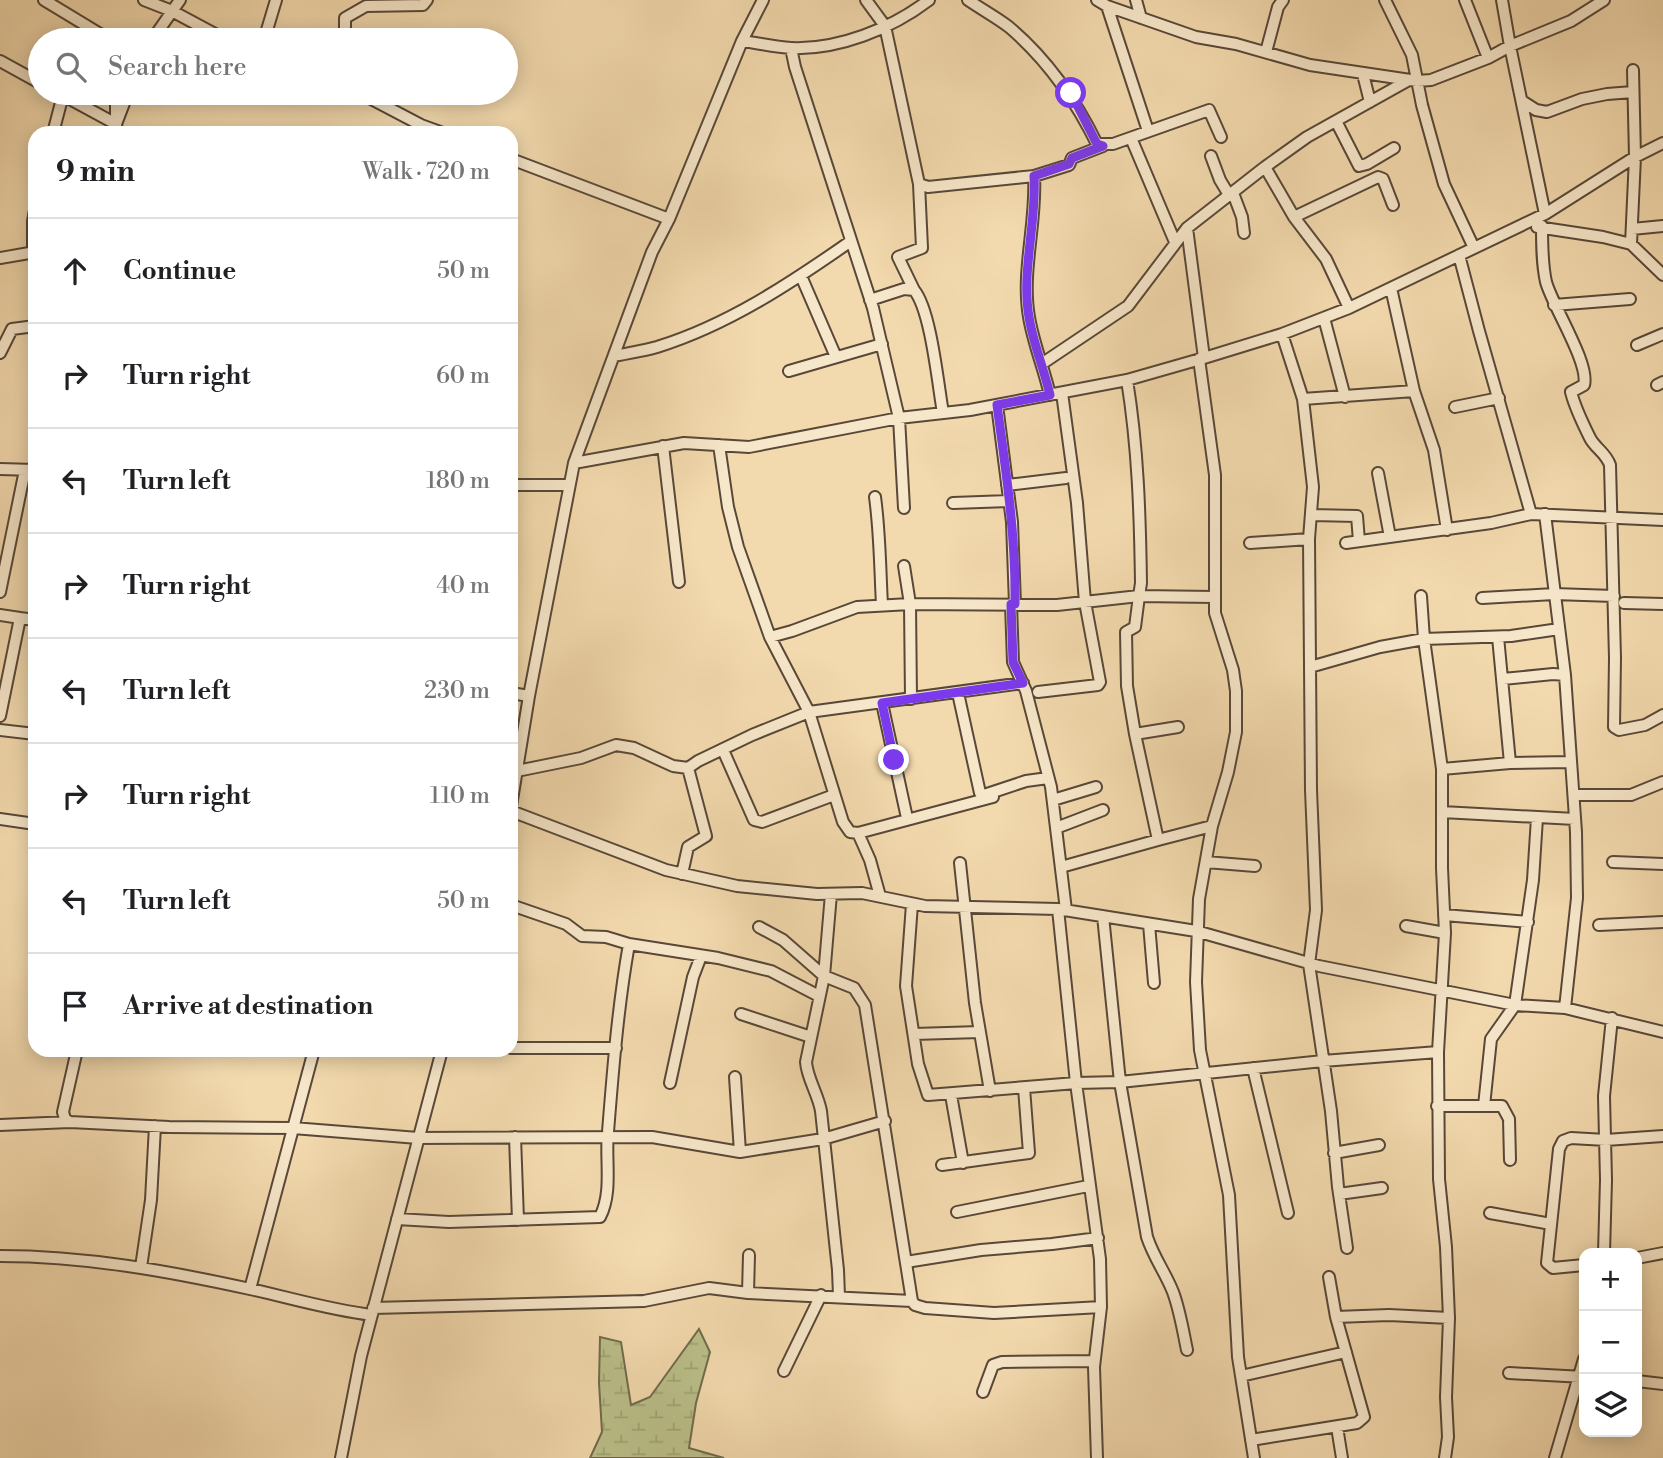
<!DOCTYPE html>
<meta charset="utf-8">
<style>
body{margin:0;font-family:"Libre Bodoni",serif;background:#f2f2f2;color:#202124}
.controls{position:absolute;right:21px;bottom:21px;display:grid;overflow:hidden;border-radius:14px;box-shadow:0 4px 18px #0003}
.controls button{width:63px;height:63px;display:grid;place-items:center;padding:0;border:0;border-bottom:2px solid #e0e0e0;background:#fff;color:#202124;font:35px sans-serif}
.stop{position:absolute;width:21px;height:21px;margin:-16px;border:5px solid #7c3aed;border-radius:50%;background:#fff}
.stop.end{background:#7c3aed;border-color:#fff;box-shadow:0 2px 7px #0008}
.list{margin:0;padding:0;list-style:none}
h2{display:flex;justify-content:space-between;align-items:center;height:91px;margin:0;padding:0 28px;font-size:30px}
h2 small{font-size:23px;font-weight:400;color:#757577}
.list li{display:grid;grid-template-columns:46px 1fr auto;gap:21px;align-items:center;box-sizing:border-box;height:105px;padding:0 28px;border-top:2px solid #e0e0e0}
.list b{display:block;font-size:26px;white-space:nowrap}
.list em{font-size:23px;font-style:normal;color:#757577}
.icon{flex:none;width:38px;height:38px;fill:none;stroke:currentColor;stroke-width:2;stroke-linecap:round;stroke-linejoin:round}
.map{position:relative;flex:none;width:1663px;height:1458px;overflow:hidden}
.search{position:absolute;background:#fff;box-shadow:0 4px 18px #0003;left:28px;top:28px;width:490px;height:77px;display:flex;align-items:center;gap:18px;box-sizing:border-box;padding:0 24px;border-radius:38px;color:#757577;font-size:26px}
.panel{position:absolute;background:#fff;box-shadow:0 4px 18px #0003;left:28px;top:126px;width:490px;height:931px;border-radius:21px}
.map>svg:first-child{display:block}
.wetland{fill:url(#wetland-marsh);stroke:#706c4e;stroke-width:2}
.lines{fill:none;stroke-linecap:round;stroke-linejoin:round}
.minor-casing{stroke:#584838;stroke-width:14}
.minor{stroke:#f7e7ca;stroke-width:10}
.route{stroke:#7c3aed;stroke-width:9}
</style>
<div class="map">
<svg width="1663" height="1458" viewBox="0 0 1663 1458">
<defs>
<pattern id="wetland-marsh" width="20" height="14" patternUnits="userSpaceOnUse" patternTransform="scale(1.75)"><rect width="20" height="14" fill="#bbc08a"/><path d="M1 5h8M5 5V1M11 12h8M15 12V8" fill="none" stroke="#a1a476"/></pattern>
</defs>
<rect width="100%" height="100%" fill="#f3daae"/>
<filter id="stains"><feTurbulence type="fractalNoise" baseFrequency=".00286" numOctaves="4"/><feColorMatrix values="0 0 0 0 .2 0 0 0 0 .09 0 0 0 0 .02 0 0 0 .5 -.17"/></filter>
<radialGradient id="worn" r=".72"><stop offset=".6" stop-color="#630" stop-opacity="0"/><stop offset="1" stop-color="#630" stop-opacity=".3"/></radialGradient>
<path class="wetland" d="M699 1329 710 1352 696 1403 689 1448 724 1458H590L602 1432 599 1383 600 1337 621 1342 631 1405 650 1397Z"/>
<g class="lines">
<g class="minor-casing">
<path id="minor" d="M44 0 110 40
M144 0 172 11 226 40
M866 0 885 26 919 184 928 187 1034 176C1037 222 1021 271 1029 317 1033 342 1044 369 1050 395
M968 0C981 9 996 17 1009 27 1048 60 1075 99 1097 144H1113L1209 110 1221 137
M1097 0 1107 6 1196 37 1236 44 1310 65 1417 81 1431 80 1488 58 1510 46 1571 21 1604 0
M1136 0 1141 18
M1385 0 1412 55 1422 105 1444 184 1474 248
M1465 0 1488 58
M1502 0 1510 46 1545 214
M1107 6 1148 131
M152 40 180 0
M264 40 276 0
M345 40V18L366 6 423 5 427 0
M742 41C758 43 775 47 791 48 838 50 891 29 929 0
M791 48 795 67 873 308 899 418 904 508
M1266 52 1278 7 1283 0
M0 61 40 83
M1363 74 1370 102
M59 93 116 124V93
M360 93 421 125 443 133
M1522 101 1536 110 1547 112 1582 99 1607 94 1633 92
M1336 121 1359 166 1367 164 1394 148
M53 133 63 95
M117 133 116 124 128 93
M1131 138 1175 242
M1211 156 1220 180 1229 195
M511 159 669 219
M1265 167 1294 217 1326 259 1349 308
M1034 176 1069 165 1072 158 1103 146
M1233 193 1242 217 1244 233
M1294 217 1378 177 1383 179 1393 205
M1542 226C1542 245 1542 264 1546 282 1553 307 1590 364 1584 385L1571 392C1575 408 1583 424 1590 438 1595 448 1606 453 1610 465L1615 658 1614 727 1619 730 1645 725 1663 715
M1537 227 1603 237 1631 244 1663 275
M1187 228 1204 358
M1632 229 1663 226
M1631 244 1635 157 1633 70
M33 252V221L35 210
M1459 255 1479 331 1531 514
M0 258 35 252
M801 276 836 357
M1391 288 1414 391 1434 450 1447 530
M914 290 898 257 922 248 919 184
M870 300 904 289 914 290C931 310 938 385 943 413
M1554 305 1630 299
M1324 318 1345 397
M1282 334 1303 399 1313 487 1309 539 1311 790 1316 910 1309 964 1331 1111 1338 1187 1347 1248
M1637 345 1663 334
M0 353 12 329 35 326
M614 356C628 353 643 351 657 347 728 325 791 283 851 241
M1199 359 1215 475V613L1233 670 1236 691V732L1228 772 1212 826 1199 899 1196 982 1200 1050 1229 1195 1238 1357 1254 1458
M1043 363 1128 306 1187 228 1265 167 1307 137 1409 80
M789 371 882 344
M1657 385 1663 382
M1303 399 1414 391
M997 405 1012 522 1015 604
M1455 407 1499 398
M719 445 728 507 738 547 770 637 809 712 843 822 850 832 858 833 870 860 880 896
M663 446 679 582
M574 463 684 443 749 447 899 418 970 410 1127 380 1204 358 1282 334 1349 308 1545 214 1635 157 1663 143
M0 469 35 470
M1378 473 1390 537
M511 485H569
M1007 485 1066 478
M875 497C880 533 880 568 882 605
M953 503 1009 501
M1545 514 1565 675 1576 832 1577 898 1565 1008
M1312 515 1357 516 1359 541
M1250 543 1309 539
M1346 543 1491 523 1531 514 1663 520
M904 566 910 604 911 699
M0 592 25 470
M1482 598 1554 594 1614 596
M1624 603 1663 604
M1011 604 1013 662 1026 691 1051 787 1066 910
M0 615 20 618 0 716
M20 618 35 620
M770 637 792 631 857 607 910 604 1057 605 1139 596 1141 583C1140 514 1138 448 1127 380
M1498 637 1510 763
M1310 667 1380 647 1424 639 1511 636 1559 629
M1503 679 1553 674 1565 675
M1038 692 1098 685 1100 682 1085 602 1077 503 1062 393
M511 693 529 696
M958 693 980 793 984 795 1026 781 1048 778
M882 703 907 818
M0 730 35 734
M1135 734 1127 686 1126 632 1135 627 1139 596 1214 597
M723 750 754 820 762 822 834 795
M1442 769 1510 763 1571 762
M517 771 581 758 616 745 634 748 673 766 688 768 698 761 752 735 809 712 1023 683
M1574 795H1631L1663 782
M1053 800 1096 787
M511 806 529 696 574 463 652 252 669 219 742 41 763 0
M511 811 666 870 737 886 817 894 862 893 925 906 1058 909 1196 931 1319 966 1515 1005 1565 1008 1663 1032
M1442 812 1575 819
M0 819 35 824
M1056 828 1103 810
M858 833 993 797
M1158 840 1212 826
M1206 862 1255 866
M1613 862 1663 864
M960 863 975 1003 990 1091
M1061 867 1158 840 1135 734 1178 727
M682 874 688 847 706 836 688 768
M831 894 824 976 854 988 865 1005 912 1301 915 1305 925 1308 994 1313 1101 1307
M912 904 906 986 918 1064 928 1095 1076 1083 1120 1082 1323 1061 1438 1052 1445 933 1442 868V769L1424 639 1421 596
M511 905 566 924 582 936 606 937 629 944 718 958 771 971 819 996
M1058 909 1076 1083 1100 1259 1101 1307 1094 1367 1097 1458
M1444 915 1528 922
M1103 916 1120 1082 1147 1237C1154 1258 1165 1272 1173 1292 1180 1311 1183 1331 1187 1350
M1149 924 1154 983
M1599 925 1663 922
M1406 926 1445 933
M759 927 783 940 824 976 806 1062C807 1078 818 1094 821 1111L838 1270 839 1296
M741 1014 811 1037
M914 1034 980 1032
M511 1048H616
M77 1050 63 1112 65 1119 70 1122 169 1127 293 1128 418 1138 652 1137 740 1152 823 1139 885 1121
M1438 1052 1439 1179 1446 1247 1449 1318 1446 1397 1448 1437 1445 1458
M1253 1068 1288 1213
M735 1077 740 1152
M670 1083 693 977 701 956
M951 1095 963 1163
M1437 1106H1502L1509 1119 1510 1160
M1484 1106 1491 1039 1515 1005 1533 880 1537 818
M0 1125 70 1122
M515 1137 518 1220
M1334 1153 1379 1145
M942 1165 1029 1153 1024 1088
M1339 1194 1382 1188
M957 1212 1088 1186
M1490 1213 1551 1224
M397 1219 449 1222 600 1217C613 1192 605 1159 608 1132 613 1069 618 1006 629 944
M1604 1253 1606 1180 1604 1096 1612 1018
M0 1256C85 1256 168 1271 250 1289 291 1298 330 1310 372 1315
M1637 1258 1663 1253
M906 1262 981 1250 1052 1244 1098 1238
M1584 1265 1553 1268 1547 1263 1559 1149 1563 1141 1571 1138 1606 1140 1663 1136
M141 1267 151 1200 155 1126
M250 1289 314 1050
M748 1293 749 1255
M373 1308 644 1301 709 1288 748 1293 912 1301
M1336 1317 1389 1315 1449 1318
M784 1371 821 1295
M1509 1373 1584 1377
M1241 1376 1346 1352
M1637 1381 1663 1384
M983 1392 993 1365 1002 1362 1094 1361
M1337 1427 1342 1458
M1251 1440 1357 1423 1364 1417 1336 1317 1329 1277
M341 1458 361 1356 442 1050
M1555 1458 1584 1359"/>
</g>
<use href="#minor" class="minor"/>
</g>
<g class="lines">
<path class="route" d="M894 760 882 703 1023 683 1013 662 1011 604H1015C1016 537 1006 471 997 405L1050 395C1044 369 1033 343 1029 317 1021 271 1037 222 1034 176L1069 164 1072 158 1103 146 1097 144 1071 93"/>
</g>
<rect width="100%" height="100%" filter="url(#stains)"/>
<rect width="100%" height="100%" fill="url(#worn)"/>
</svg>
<div class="controls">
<button>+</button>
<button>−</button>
<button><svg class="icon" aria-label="layers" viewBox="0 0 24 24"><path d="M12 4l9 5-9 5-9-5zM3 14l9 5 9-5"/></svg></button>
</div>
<div class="stop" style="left:1071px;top:93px"></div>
<div class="stop end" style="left:894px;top:760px"></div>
<div class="search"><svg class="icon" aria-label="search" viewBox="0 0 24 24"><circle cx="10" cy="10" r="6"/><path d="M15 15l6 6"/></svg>Search here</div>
<section class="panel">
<h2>9 min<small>Walk · 720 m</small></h2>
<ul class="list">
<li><svg class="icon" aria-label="ahead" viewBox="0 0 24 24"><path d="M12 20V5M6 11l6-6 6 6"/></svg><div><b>Continue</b></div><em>50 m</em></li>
<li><svg class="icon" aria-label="right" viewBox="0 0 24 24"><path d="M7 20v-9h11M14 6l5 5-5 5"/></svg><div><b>Turn right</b></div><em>60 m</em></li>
<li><svg class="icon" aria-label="left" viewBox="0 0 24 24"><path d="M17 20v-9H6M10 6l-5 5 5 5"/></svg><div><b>Turn left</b></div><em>180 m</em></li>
<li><svg class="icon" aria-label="right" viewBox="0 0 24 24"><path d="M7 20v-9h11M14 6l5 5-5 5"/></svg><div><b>Turn right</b></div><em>40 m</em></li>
<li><svg class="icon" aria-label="left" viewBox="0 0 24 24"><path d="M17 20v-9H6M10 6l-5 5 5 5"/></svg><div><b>Turn left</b></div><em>230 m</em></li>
<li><svg class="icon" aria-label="right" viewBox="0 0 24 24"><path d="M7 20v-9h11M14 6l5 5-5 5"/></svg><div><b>Turn right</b></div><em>110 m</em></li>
<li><svg class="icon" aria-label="left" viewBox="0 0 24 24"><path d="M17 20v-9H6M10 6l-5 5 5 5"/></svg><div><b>Turn left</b></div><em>50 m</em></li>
<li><svg class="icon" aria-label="arrive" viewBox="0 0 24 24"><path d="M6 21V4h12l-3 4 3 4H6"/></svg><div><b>Arrive at destination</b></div></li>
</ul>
</section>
</div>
